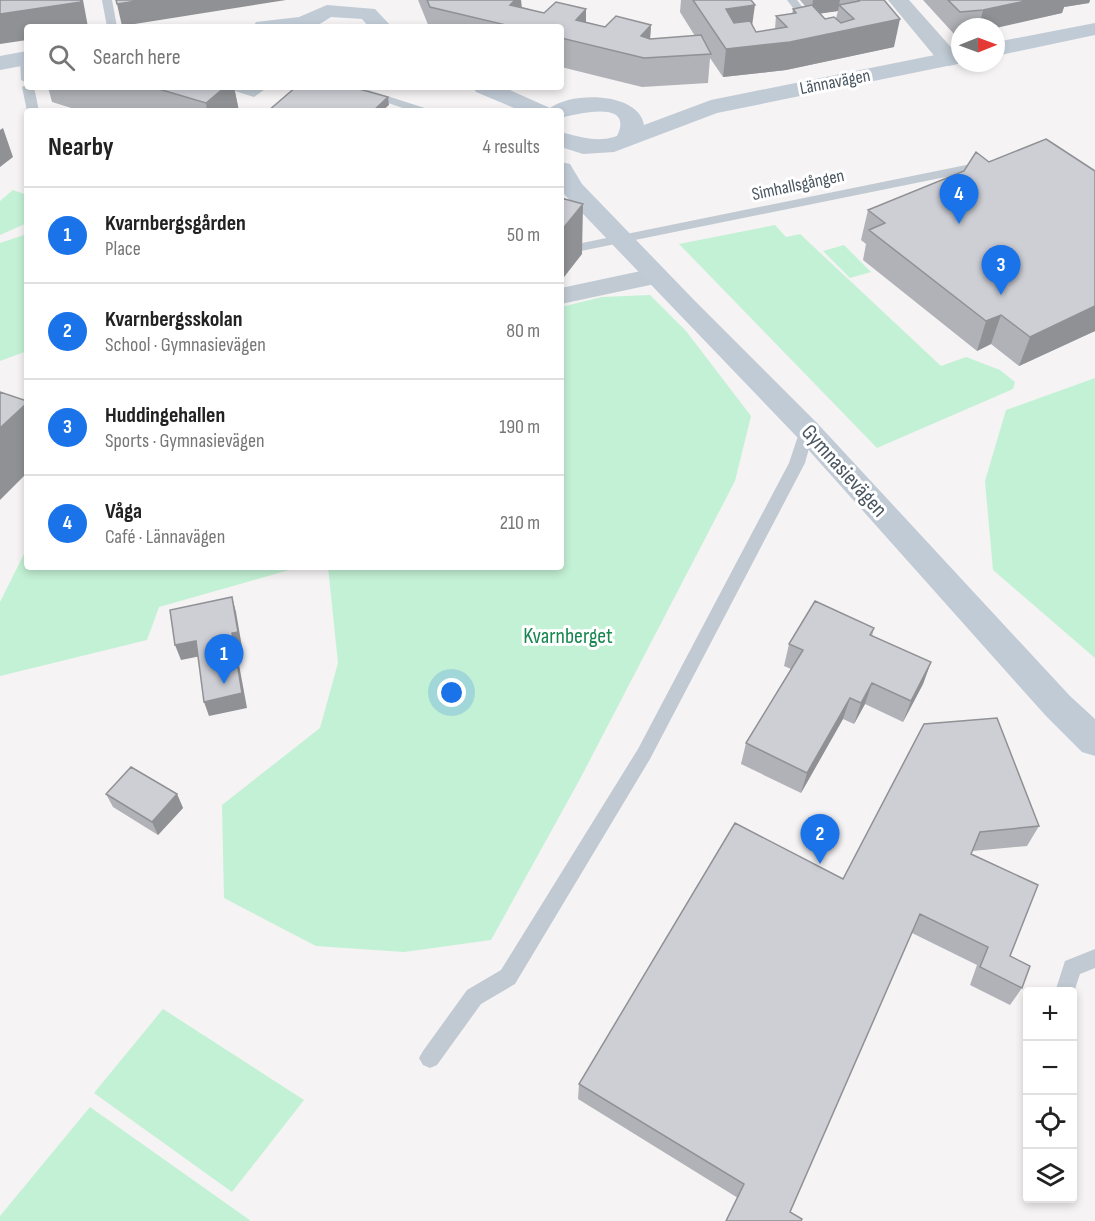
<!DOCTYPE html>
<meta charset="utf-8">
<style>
body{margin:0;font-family:"Sofia Sans Condensed",sans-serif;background:#f2f2f2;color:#222}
.controls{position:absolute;right:18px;bottom:18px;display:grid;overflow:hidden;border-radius:6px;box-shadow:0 3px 9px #0003}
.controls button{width:54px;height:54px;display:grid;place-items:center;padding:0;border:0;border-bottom:2px solid #e0e0e0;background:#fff;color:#222;font:30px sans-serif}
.compass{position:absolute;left:951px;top:18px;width:54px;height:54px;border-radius:50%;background:#fff;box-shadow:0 3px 9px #0003;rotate:89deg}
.you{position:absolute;left:452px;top:693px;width:21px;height:21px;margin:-15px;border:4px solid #fff;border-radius:50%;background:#1a73e8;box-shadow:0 0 0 9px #1a73e833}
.badge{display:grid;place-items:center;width:39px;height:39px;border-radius:50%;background:#1a73e8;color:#fff;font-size:20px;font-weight:700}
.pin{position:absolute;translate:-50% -50px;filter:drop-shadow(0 2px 3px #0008)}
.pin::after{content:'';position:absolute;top:32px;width:21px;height:18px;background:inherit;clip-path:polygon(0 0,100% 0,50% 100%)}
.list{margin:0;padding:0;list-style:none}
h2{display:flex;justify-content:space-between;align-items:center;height:78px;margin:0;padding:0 24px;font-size:26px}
h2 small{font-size:20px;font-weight:400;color:#767676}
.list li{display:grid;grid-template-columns:39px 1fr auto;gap:18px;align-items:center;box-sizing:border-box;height:96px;padding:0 24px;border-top:2px solid #e0e0e0}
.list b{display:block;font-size:22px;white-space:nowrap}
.list p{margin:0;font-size:20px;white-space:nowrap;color:#767676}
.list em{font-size:20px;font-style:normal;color:#767676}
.icon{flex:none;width:33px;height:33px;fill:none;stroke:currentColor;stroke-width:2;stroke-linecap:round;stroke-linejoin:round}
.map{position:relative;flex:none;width:1095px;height:1221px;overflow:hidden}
.search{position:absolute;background:#fff;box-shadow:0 3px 9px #0003;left:24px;top:24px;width:540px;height:66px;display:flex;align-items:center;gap:15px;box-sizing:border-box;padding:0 21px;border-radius:6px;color:#767676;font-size:22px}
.panel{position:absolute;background:#fff;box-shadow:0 3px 9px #0003;left:24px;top:108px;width:540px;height:462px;border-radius:6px}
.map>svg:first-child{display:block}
.green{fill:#c3f1d5}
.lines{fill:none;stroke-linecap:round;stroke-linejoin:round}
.lane{fill:#c1cad2;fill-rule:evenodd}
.street{fill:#c1cad2;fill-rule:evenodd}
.secondary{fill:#c1cbd6;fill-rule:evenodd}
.wall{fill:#b0b2b7;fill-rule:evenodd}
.shaded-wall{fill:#909195}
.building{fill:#cdcfd5;stroke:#909195;stroke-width:1.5}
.labels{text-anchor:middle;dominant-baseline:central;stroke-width:6;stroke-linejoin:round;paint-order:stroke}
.far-street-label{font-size:18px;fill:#4a5661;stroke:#fff}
.street-label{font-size:22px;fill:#4a5661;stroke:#fff}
.park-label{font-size:22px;fill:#17864f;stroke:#fff}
</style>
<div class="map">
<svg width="1095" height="1221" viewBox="0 0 1095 1221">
<rect width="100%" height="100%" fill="#f5f3f3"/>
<path class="green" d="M13 190 27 195V223L0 235V201Z
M775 225 786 237 800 234 941 366 966 357 1000 370 1015 382 1013 389 877 448 679 244Z
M27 234V351L0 361V243Z
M844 245 871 272 850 278 823 251Z
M650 295 686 331 751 416 735 481 580 779 491 940 404 952 316 946 224 898 222 805 320 728 338 663 328 567H561V307L602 297Z
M1095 378V658L993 570 985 481 1006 410Z
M27 548V567H300L159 607 147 640 0 676V602Z
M163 1009 304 1100 232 1192 94 1093Z
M90 1107 251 1221H0V1216Z"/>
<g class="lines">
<path class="lane" d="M102 0H112L117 27H107Z
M787 0H797L817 26 816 28H808Z
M25 56H27V83L21 80 20 59Z
M27 84V87H34L39 111H27L22 87Z
M222 87H241L252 90 255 87H268L254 97Z
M368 90 428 109 430 111H412L364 95 362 93Z
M981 162 987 166 985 169 581 251 561 244V236L582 243Z
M807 425 814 430 805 463 650 759 515 984 481 1004 437 1065 430 1068 423 1065 419 1058 423 1051 467 990 501 970 638 749 789 463 800 430Z
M1095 949V968L1080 974 1072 998V992H1055L1065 961Z"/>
<path class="street" d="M888 0H909L957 54 960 59 957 64 949 66 941 64Z
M655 268 664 270 668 276 664 282 561 304V288Z"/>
<path class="secondary" d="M327 5 375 9 390 25 388 27H369L362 19 331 17 315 27H253L256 22 299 17Z
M1095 23V35L996 56V42Z
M960 50V63H962L717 113 614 152 583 154 561 147V132C580 137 597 143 617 136 635 99 577 114 561 118V111H521L476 92 473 87H503L550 108C572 91 639 92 644 125L711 100Z
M27 51V65L0 70V56Z
M561 162 570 164 582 184 695 301 817 423 1070 696 1095 719V756L1082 752 1046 716 797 437 563 193 561 190Z"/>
</g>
<path class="wall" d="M418 0H521L522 7 544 13 586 9V22L605 27 651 25 650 39 695 36 680 12 681 0H693L752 25 756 32 775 29 776 16 792 14 793 9 805 6 800 0H884L894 47 786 70 723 77 710 58 708 83 642 87 561 67V27H429ZM838 11 836 18 825 19 820 13Z
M923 0H1090L1089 3 1064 7 1062 13 996 27H960V33L954 34Z
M48 87H234L239 111H81L52 102Z
M989 162 1095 171V331L1019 366 991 344 977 351 863 260 866 244 861 240 868 210Z
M874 628 872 636 931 662 923 684 903 722 865 704 854 724 843 719 801 793 741 764 746 743 791 669 784 666 789 644Z
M924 724 1039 826 1027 846 972 851 971 854 1022 988 1010 1005 970 985 977 965 912 933 738 1198 578 1099 579 1084 843 879Z
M106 794H177L183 808 158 835 113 807Z"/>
<path class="shaded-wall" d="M81 0H83L88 27H27V40L0 44V14Z
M143 0H286L122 26 117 4Z
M515 0H521L522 21 510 5Z
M813 0H840L838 11 811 15Z
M1030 0H1090L1089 3 1064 7 1062 13 996 28V27H979L983 10Z
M755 5 751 33 723 38 726 9Z
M586 9V37L576 20Z
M900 19 894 47 786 70 723 77 726 49Z
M651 25 649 54 641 36Z
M225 87H234L239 111H207L206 103Z
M388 97 389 105 382 111H373Z
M3 128 13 157 0 167V130Z
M583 204 582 254 561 281V231Z
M1095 306V331L1019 366 1030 337Z
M1001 315 991 344 977 351 986 321Z
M27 403V473L0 500V428Z
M232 597 236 612 242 647 236 648 247 708 209 716 204 702 232 633Z
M196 641 201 656 181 660 175 645Z
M931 662 923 684 903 722 911 701Z
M872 683 865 704 854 724 861 703Z
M850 698 843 719 801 793 807 773Z
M177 794 183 808 158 835 152 822Z"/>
<path class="building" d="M0 0H81V2L0 14Z
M116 0H143L117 4Z
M427 0H515L510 5 544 13 556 2 586 9 576 20 605 27 616 16 651 25 641 36 650 39 701 35 711 54 644 58 561 38V27H514L430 7Z
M693 0H751L755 5 726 9 734 23 750 21 756 32 787 27 776 16 796 13 793 9 812 5 825 19 834 17 841 23 854 19 839 5 859 1 858 0H884L900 19 790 42 726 49Z
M948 0H1030L983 10 960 12Z
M152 87H225L206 103Z
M296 87H352L388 97 373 111H268Z
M1046 139 1095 171V306L1030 337 1001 315 986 321 869 230 885 223 868 210 964 171 976 152 989 162Z
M561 198 583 204 561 231Z
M0 392 27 401V403L0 428Z
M232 597 238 632 232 633 242 693 204 702 196 641 175 645 170 610Z
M815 601 874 628 870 635 931 662 911 701 872 683 861 703 850 698 807 773 746 743 803 650 789 644Z
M997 718 1039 826 980 832 971 854 1038 885 1010 956 1030 966 1022 988 980 967 988 947 920 914 790 1212 802 1219 801 1221H726L744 1184 579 1084 735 823 843 879 924 724Z
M131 767 177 794 152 822 106 794Z"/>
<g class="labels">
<g class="far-street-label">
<text transform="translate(835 82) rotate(-11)">Lännavägen</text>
<text transform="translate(798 185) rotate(-12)">Simhallsgången</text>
</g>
<g class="street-label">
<text transform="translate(844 471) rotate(48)">Gymnasievägen</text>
</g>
<g class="park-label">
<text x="568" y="636">Kvarnberget</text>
</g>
</g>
</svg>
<div class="controls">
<button>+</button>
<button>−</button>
<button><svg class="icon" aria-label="locate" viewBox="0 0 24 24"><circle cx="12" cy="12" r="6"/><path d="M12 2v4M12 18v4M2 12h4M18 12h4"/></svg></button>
<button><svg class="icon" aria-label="layers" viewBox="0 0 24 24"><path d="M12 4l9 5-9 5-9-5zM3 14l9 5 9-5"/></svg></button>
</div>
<svg class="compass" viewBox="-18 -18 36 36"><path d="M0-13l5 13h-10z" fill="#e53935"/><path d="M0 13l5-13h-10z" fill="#767676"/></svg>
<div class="you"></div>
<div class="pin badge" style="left:224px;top:684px">1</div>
<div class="pin badge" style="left:820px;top:864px">2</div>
<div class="pin badge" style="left:1001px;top:295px">3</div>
<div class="pin badge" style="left:959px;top:224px">4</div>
<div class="search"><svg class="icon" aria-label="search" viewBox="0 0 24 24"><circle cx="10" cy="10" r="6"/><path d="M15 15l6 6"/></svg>Search here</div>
<section class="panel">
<h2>Nearby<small>4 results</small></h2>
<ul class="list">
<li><span class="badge">1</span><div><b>Kvarnbergsgården</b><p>Place</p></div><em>50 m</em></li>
<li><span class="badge">2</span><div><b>Kvarnbergsskolan</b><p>School · Gymnasievägen</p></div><em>80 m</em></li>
<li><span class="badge">3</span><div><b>Huddingehallen</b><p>Sports · Gymnasievägen</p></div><em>190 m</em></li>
<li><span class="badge">4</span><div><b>Våga</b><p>Café · Lännavägen</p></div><em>210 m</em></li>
</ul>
</section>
</div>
